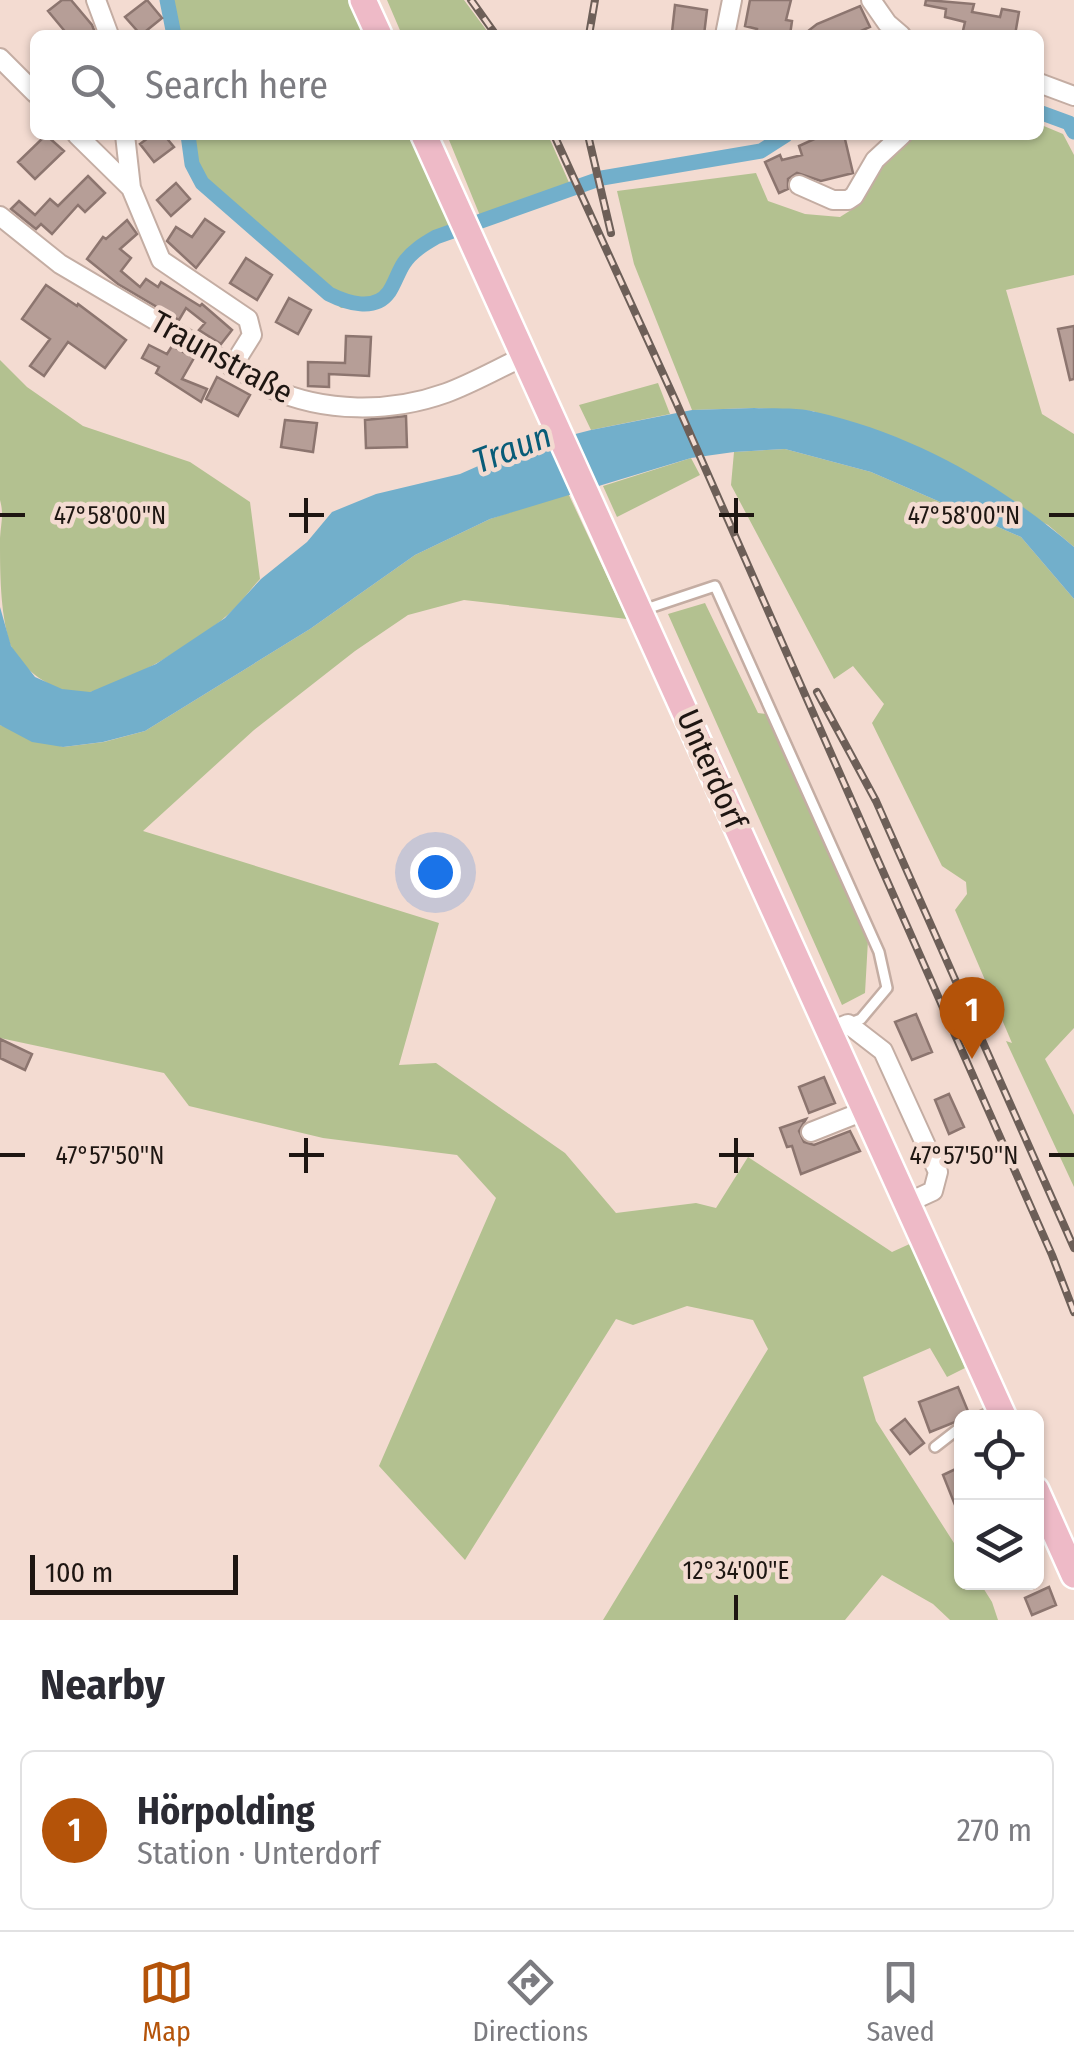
<!DOCTYPE html>
<meta charset="utf-8">
<style>
body{margin:0;font-family:"Fira Sans Condensed",sans-serif;background:#f2f2f3;color:#2b2b33}
.controls{position:absolute;right:30px;bottom:30px;display:grid;overflow:hidden;border-radius:15px;box-shadow:0 2px 8px #0004}
.controls button{width:90px;height:90px;display:grid;place-items:center;padding:0;border:0;border-bottom:2px solid #e1e1e2;background:#fff;color:#2b2b33;font:50px sans-serif}
.scale{position:absolute;left:30px;bottom:25px;width:208px;box-sizing:border-box;padding-left:10px;border:5px solid #1e1612;border-top:0;font-size:28px;line-height:35px;white-space:nowrap;color:#1e1612;-webkit-text-stroke:8px #f3dbd1;paint-order:stroke}
.you{position:absolute;left:435px;top:872px;width:35px;height:35px;margin:-25px;border:8px solid #fff;border-radius:50%;background:#1a73e8;box-shadow:0 0 0 15px #1a73e833}
.badge{display:grid;place-items:center;width:65px;height:65px;border-radius:50%;background:#b45309;color:#fff;font-size:32px;font-weight:700}
.pin{position:absolute;translate:-50% -82px;filter:drop-shadow(0 2px 5px #0008)}
.pin::after{content:'';position:absolute;top:52px;width:35px;height:30px;background:inherit;clip-path:polygon(0 0,100% 0,50% 100%)}
.list{margin:0;padding:0;list-style:none}
h2{display:flex;justify-content:space-between;align-items:center;height:130px;margin:0;padding:0 40px;font-size:42px}
h2 small{font-size:32px;font-weight:400;color:#7c7c81}
.list li{display:grid;grid-template-columns:65px 1fr auto;gap:30px;align-items:center;box-sizing:border-box;height:160px;margin:0 20px 20px;padding:0 20px;border:2px solid #e1e1e2;border-radius:15px}
.list b{display:block;font-size:38px;white-space:nowrap}
.list p{margin:0;font-size:32px;white-space:nowrap;color:#7c7c81}
.list em{font-size:32px;font-style:normal;color:#7c7c81}
.icon{flex:none;width:55px;height:55px;fill:none;stroke:currentColor;stroke-width:2;stroke-linecap:round;stroke-linejoin:round}
.map{position:relative;flex:none;width:1074px;height:1620px;overflow:hidden}
.search{position:absolute;background:#fff;box-shadow:0 2px 8px #0004;left:30px;right:30px;top:30px;height:110px;display:flex;align-items:center;gap:25px;box-sizing:border-box;padding:0 35px;border-radius:15px;color:#7c7c81;font-size:38px}
.sheet{height:310px;background:#fff}
nav{display:flex;justify-content:space-around;align-items:center;box-sizing:border-box;height:140px;border-top:2px solid #e1e1e2;background:#fff;font-size:28px;color:#7c7c81}
nav a{display:grid;justify-items:center;gap:5px}
nav .on{color:#b45309}
.map>svg:first-child{display:block}
.green{fill:#b3c190}
.water{fill:#72afcb}
.lines{fill:none;stroke-linecap:round;stroke-linejoin:round}
.canal{stroke:#72afcb;stroke-width:15}
.building{fill:#b69e97;stroke:#8c756f;stroke-width:2.5}
.service-casing{stroke:#c4ada3;stroke-width:14}
.minor-casing{stroke:#c4ada3;stroke-width:22}
.primary-casing{stroke:#fff;stroke-width:30}
.service{stroke:#fff;stroke-width:9}
.minor{stroke:#fff;stroke-width:18}
.primary{stroke:#eebac7;stroke-width:25}
.rail-casing{stroke:#6d5f58;stroke-width:8}
.rail{stroke:#f3dbd1;stroke-width:4;stroke-dasharray:11;stroke-linecap:butt}
.ticks{fill:none;stroke:#1e1612;stroke-width:4}
.labels{text-anchor:middle;dominant-baseline:central;stroke-width:9;stroke-linejoin:round;paint-order:stroke}
.street-label{font-size:32px;fill:#1e1612;stroke:#f3dbd1}
.water-label{font-size:35px;font-style:italic;fill:#095c78;stroke:#f3dbd1}
.ticks-label{font-size:25px;text-anchor:middle;fill:#1e1612;stroke:#f3dbd1;stroke-width:9;stroke-linejoin:round;paint-order:stroke}
</style>
<div class="map">
<svg width="1074" height="1620" viewBox="0 0 1074 1620">
<rect width="100%" height="100%" fill="#f3dbd1"/>
<path class="green" d="M163 0H352L369 35H170Z
M387 0H464L490 35H402Z
M1039 124 1063 134 1074 155V275L1006 290 1042 414 1074 434V547L1048 525 813 411 754 408 692 410 634 264 617 191 756 173 768 201 805 214 840 217 859 205 871 175 909 135H1039Z
M189 135H412L455 234 411 258 394 293 378 306 341 308 197 183Z
M447 135H548L571 187 483 223Z
M0 360 27 387 83 426 190 462 250 502 260 579C249 591 238 607 224 618 199 640 123 687 90 692 58 697 23 672 10 644 0 612 0 571 0 538 1 523 4 514 0 500Z
M658 383 670 414 591 430 579 405Z
M785 449 871 472 1021 537 1074 599V1028L1045 1059 1074 1115V1187L1006 1041 1012 1043 955 910 967 894 966 882 942 866 872 723 884 704 853 666 834 679 731 485 734 452Z
M691 458 700 475 617 517 603 486Z
M568 493 627 619 464 600 408 615 355 651 254 730 143 831 439 923 399 1065 436 1063 565 1153 616 1213 696 1203 716 1208 748 1157 892 1252 914 1242 965 1368 947 1377 930 1348 863 1377 876 1421 961 1554 962 1582 980 1583 992 1602 998 1620H950L933 1604 882 1575 845 1620H603L768 1349 753 1320 687 1306 633 1325 616 1319 465 1560 379 1466 496 1198 457 1155 323 1138 189 1106 164 1073 0 1038V725L63 747 104 742 145 731 310 629 415 555 490 519Z
M705 603 758 713 767 714 868 940 865 993 842 1005 668 614Z"/>
<path class="water" d="M754 408C774 409 796 407 816 412 913 434 999 483 1074 547V599L1021 537 871 472 785 449 734 452 691 458 490 519 415 555 310 629 145 731 103 742 63 747 32 742 0 725V607L11 646 35 677 62 689 90 692 156 664 225 618 261 579 307 542 332 512 376 494 460 474 517 449 591 430 692 410Z"/>
<g class="lines">
<path class="canal" d="M167 0 174 35
M1039 112 1069 123 1074 132
M188 135 192 164 202 183 329 294C347 303 375 312 389 292 395 283 398 272 404 263 412 251 424 244 436 237L602 178 761 151 786 135"/>
</g>
<path class="building" d="M62 0H71L92 25 96 35H68L48 11Z
M147 0 162 18 141 35 125 17Z
M750 0H791L786 20 792 21 790 35H756L757 29 745 26Z
M926 0 974 4 972 12 1000 17 1002 9 1019 12 1015 35H962L965 22 945 17 946 9 925 5Z
M675 5 707 10 704 35 672 32Z
M860 6 870 27 852 35H803L817 24Z
M46 135 64 151 35 179 18 162Z
M152 135H164L174 147 154 162 140 144Z
M823 135H844L853 173 821 181 797 173 788 179V189L779 193 765 162 780 155 782 160 802 155 799 146Z
M88 176 105 193 85 212 78 205 52 234 41 224 36 229 11 209 19 201 35 215 50 199 58 206Z
M176 183 190 199 171 216 157 200Z
M205 219 224 232 196 268 167 241 176 227 192 237Z
M127 220 137 234 120 249 131 258 121 271 140 287 146 279 158 287 161 282 200 306 202 304 232 330 221 344 199 330 205 323 186 308 179 320 118 284 87 259 103 237 106 239Z
M246 258 272 275 257 300 230 283Z
M46 285 77 306 78 304 126 340 105 368 68 342 44 376 30 366 50 339 22 319Z
M289 298 311 310 298 334 276 322Z
M1074 326V379L1070 380 1058 329Z
M346 336 371 337 369 376 329 374V387L308 386V362L345 363Z
M149 345 167 354 172 346 194 358 182 379 207 389 201 402 156 373 159 367 142 358Z
M217 377 250 395 238 416 206 399Z
M406 416 407 447 366 448 365 420Z
M285 420 317 423 313 452 281 447Z
M916 1014 932 1052 912 1060 895 1022Z
M0 1039 32 1054 25 1070 0 1058Z
M824 1077 835 1103 809 1113 799 1087Z
M949 1094 964 1127 949 1134 935 1100Z
M806 1119 799 1131 804 1142 814 1145 850 1131 860 1151 801 1174 792 1146 787 1147 780 1128Z
M958 1387 970 1416 930 1432 919 1402Z
M905 1419 924 1443 910 1454 891 1430Z
M962 1466V1519L961 1520 943 1475Z
M1049 1587 1056 1605 1032 1615 1025 1598Z"/>
<g class="lines">
<g class="service-casing">
<path id="service" d="M643 610 715 586 879 952 887 988 861 1019 848 1024
M978 1418 997 1409
M935 1447 962 1426"/>
</g>
<g class="minor-casing">
<path id="minor" d="M96 0 109 35
M871 0 887 23 901 35
M725 35 732 0
M0 58 35 93
M1039 83 1074 96
M77 135 131 188 161 260 248 319 252 335 232 367
M125 135 131 188
M799 185 833 200H848L854 196 875 160 902 135
M0 216 60 264 270 388C324 413 390 413 446 393 473 383 499 368 525 356
M830 1031 848 1024 883 1051 938 1172 933 1191 907 1203
M811 1132 864 1111"/>
</g>
<g class="primary-casing">
<path id="primary" d="M363 0 379 35
M424 135 1004 1418
M1036 1490 1074 1575"/>
</g>
<use href="#service" class="service"/>
<use href="#minor" class="minor"/>
<use href="#primary" class="primary"/>
<g class="rail-casing">
<path id="rail" d="M471 0 496 35
M589 35 595 0
M554 135 676 402 1052 1255 1074 1312
M588 135 611 233
M817 692 876 801 1074 1248"/>
</g>
<use href="#rail" class="rail"/>
</g>
<path class="ticks" d="M306 498V533M736 498V533M0 515H25M289 515H324M719 515H754M1049 515H1074M306 1138V1173M736 1138V1173M0 1155H25M289 1155H324M719 1155H754M1049 1155H1074M736 1595V1620"/>
<g class="labels">
<g class="street-label">
<text transform="translate(222 357) rotate(29)">Traunstraße</text>
<text transform="translate(712 769) rotate(66)">Unterdorf</text>
</g>
<g class="water-label">
<text transform="translate(512 448) rotate(-21)">Traun</text>
</g>
</g>
<g class="ticks-label">
<text x="110" y="524">47°58'00"N</text>
<text x="964" y="524">47°58'00"N</text>
<text x="110" y="1164">47°57'50"N</text>
<text x="964" y="1164">47°57'50"N</text>
<text x="736" y="1579">12°34'00"E</text>
</g>
</svg>
<div class="controls">
<button><svg class="icon" aria-label="locate" viewBox="0 0 24 24"><circle cx="12" cy="12" r="6"/><path d="M12 2v4M12 18v4M2 12h4M18 12h4"/></svg></button>
<button><svg class="icon" aria-label="layers" viewBox="0 0 24 24"><path d="M12 4l9 5-9 5-9-5zM3 14l9 5 9-5"/></svg></button>
</div>
<div class="scale">100 m</div>
<div class="you"></div>
<div class="pin badge" style="left:972px;top:1059px">1</div>
<div class="search"><svg class="icon" aria-label="search" viewBox="0 0 24 24"><circle cx="10" cy="10" r="6"/><path d="M15 15l6 6"/></svg>Search here</div>
</div>
<section class="sheet">
<h2>Nearby<small></small></h2>
<ul class="list">
<li><span class="badge">1</span><div><b>Hörpolding</b><p>Station · Unterdorf</p></div><em>270 m</em></li>
</ul>
</section>
<nav>
<a class="on"><svg class="icon" aria-label="map" viewBox="0 0 24 24"><path d="M3 6l6-2 6 2 6-2v14l-6 2-6-2-6 2zM9 4v14M15 6v14"/></svg>Map</a>
<a><svg class="icon" aria-label="directions" viewBox="0 0 24 24"><path d="M12 3l9 9-9 9-9-9zM9 14v-3h6M13 9l2 2-2 2"/></svg>Directions</a>
<a><svg class="icon" aria-label="saved" viewBox="0 0 24 24"><path d="M7 4h10v16l-5-4-5 4z"/></svg>Saved</a>
</nav>
